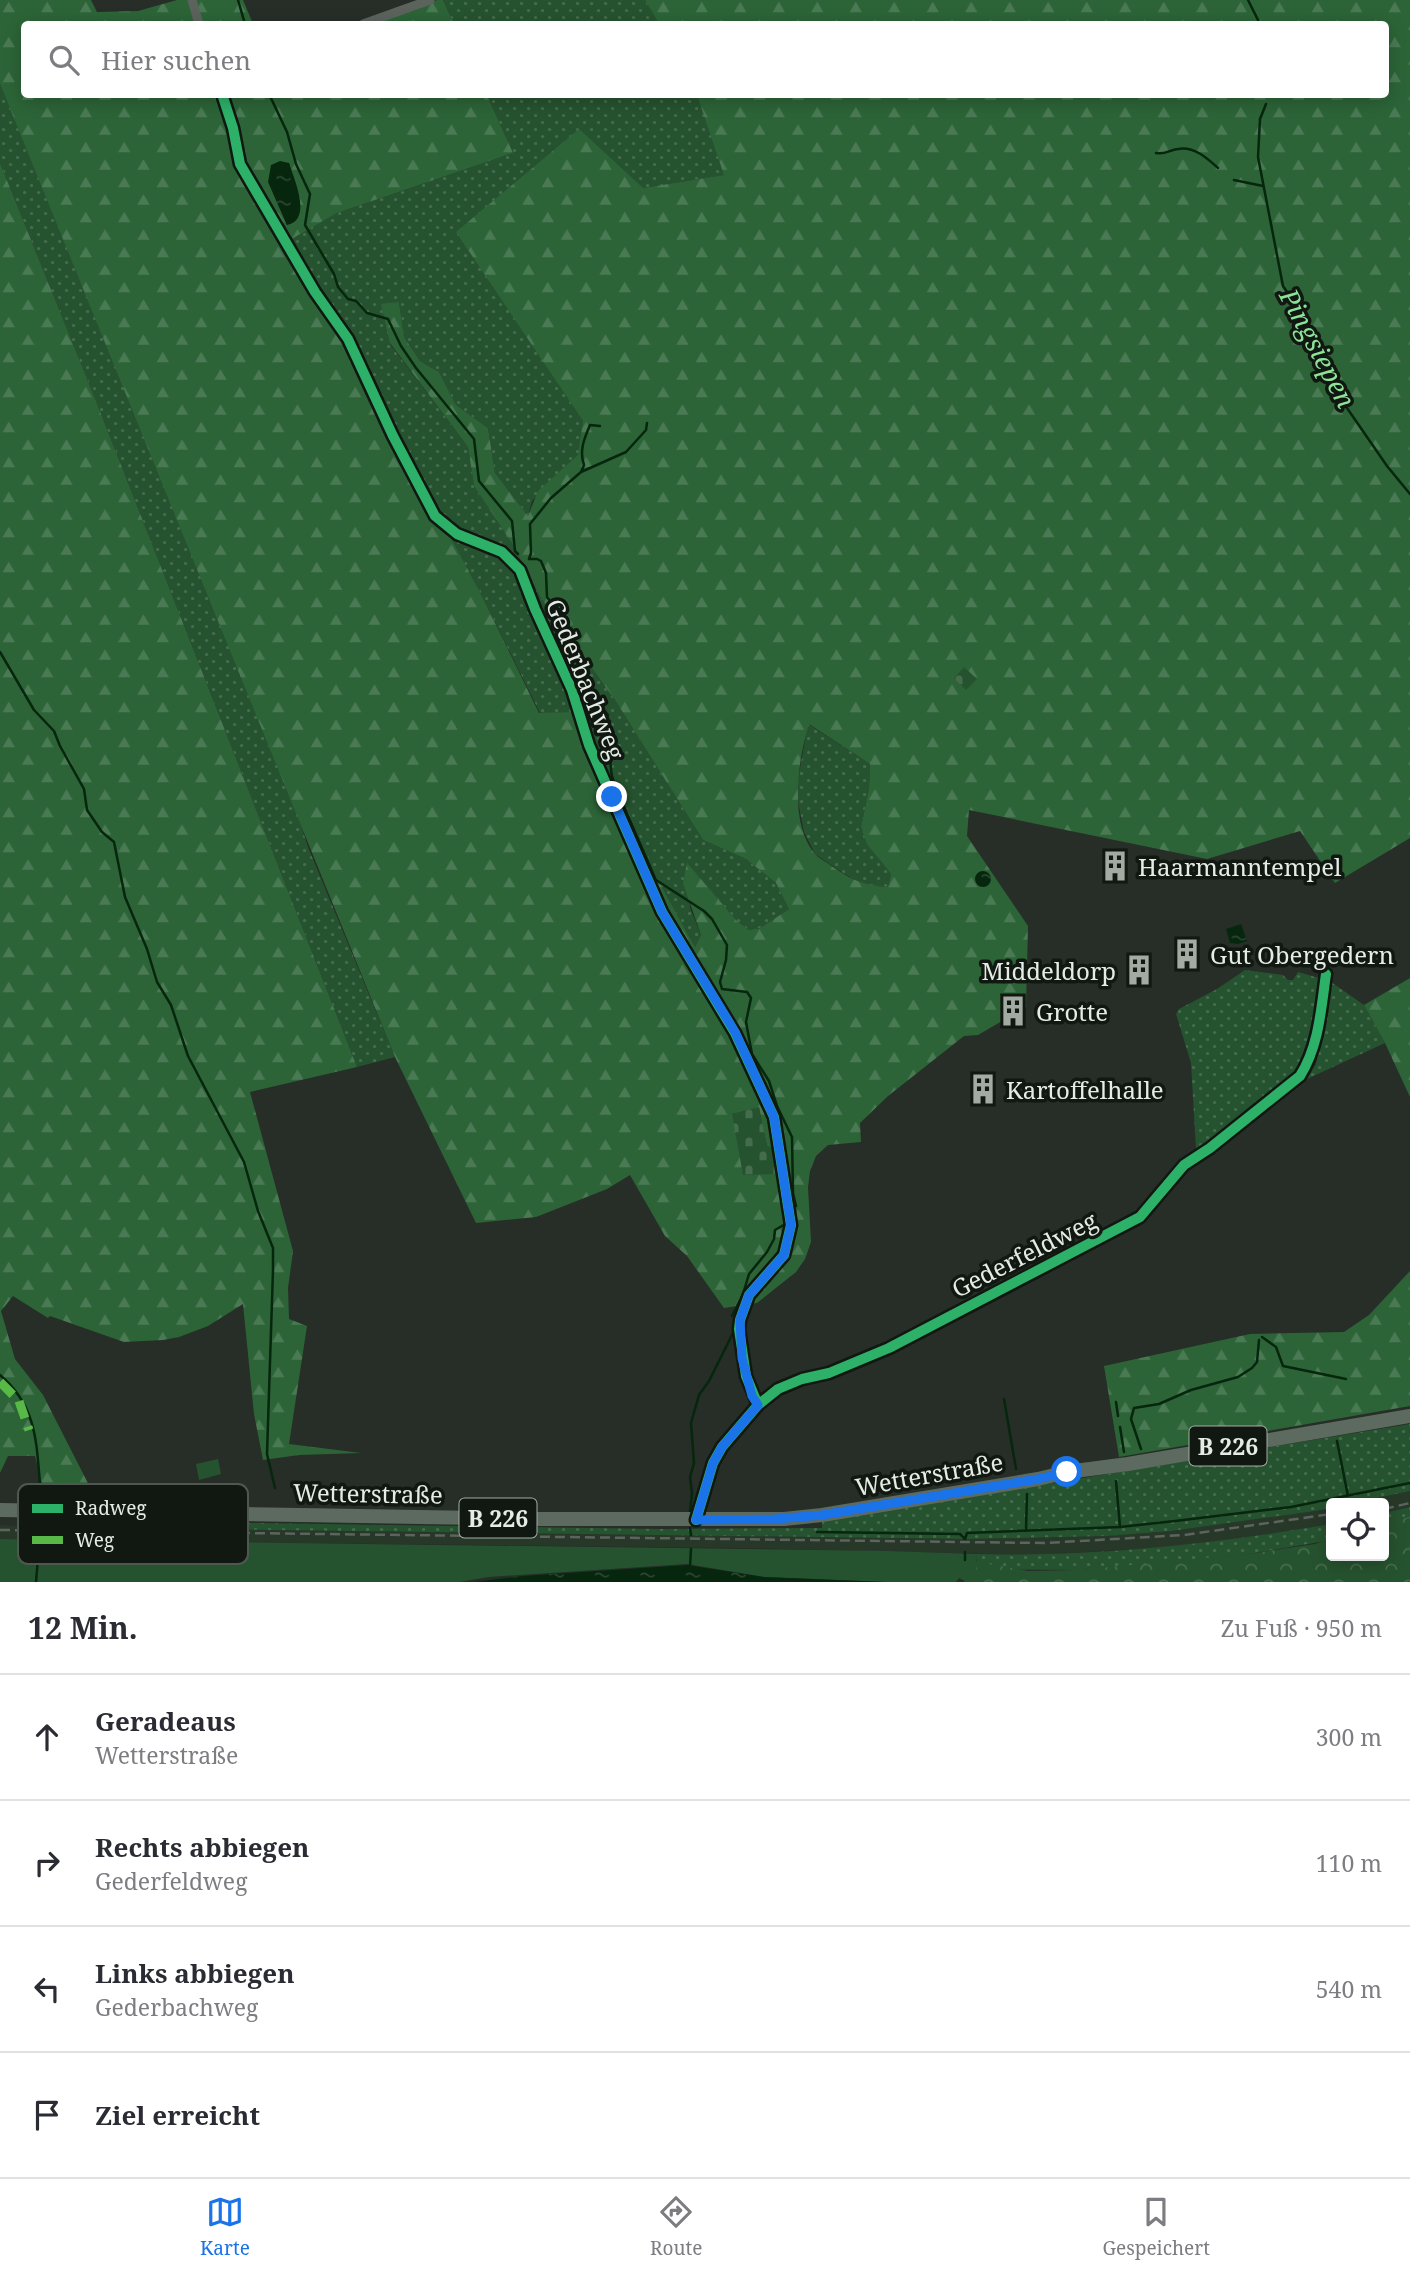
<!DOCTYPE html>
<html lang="de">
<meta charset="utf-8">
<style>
body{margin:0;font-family:"Noto Serif",serif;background:#f7f7f7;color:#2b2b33}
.controls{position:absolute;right:21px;bottom:21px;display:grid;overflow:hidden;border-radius:7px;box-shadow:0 4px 18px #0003}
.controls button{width:63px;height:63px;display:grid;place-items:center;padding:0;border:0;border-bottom:2px solid #e1e1e2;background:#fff;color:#2b2b33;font:35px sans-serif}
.stop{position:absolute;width:21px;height:21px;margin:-16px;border:5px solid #1a73e8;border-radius:50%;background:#fff}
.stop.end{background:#1a73e8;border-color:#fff;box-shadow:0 2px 7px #0008}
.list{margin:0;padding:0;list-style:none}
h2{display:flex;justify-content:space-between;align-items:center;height:91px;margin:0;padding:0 28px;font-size:30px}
h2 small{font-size:23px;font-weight:400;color:#7c7c81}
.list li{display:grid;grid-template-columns:46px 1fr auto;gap:21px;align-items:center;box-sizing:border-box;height:126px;padding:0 28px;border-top:2px solid #e1e1e2}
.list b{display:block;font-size:26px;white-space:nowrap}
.list p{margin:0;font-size:23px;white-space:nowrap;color:#7c7c81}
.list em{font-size:23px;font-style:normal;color:#7c7c81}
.icon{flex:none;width:38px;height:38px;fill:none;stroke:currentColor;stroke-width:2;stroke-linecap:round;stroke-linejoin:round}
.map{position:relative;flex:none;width:1410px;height:1582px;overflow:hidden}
.search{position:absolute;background:#fff;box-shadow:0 4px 18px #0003;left:21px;right:21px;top:21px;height:77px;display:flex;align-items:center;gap:18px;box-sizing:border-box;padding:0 24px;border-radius:7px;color:#7c7c81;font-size:26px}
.sheet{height:595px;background:#fff}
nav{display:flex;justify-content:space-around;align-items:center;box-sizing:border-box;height:98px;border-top:2px solid #e1e1e2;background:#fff;font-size:19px;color:#7c7c81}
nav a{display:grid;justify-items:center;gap:4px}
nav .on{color:#1a73e8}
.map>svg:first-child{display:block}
.built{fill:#273829}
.grass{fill:url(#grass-dots)}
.forest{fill:url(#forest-firs);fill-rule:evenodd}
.cemetery{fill:url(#cemetery-stones)}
.park{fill:url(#park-crowns)}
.garden{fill:#26532f}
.water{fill:url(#water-ripples)}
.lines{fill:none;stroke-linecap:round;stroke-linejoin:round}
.stream{stroke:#07260e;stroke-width:2.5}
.street{stroke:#5c635d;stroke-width:9}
.primary{stroke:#5d6a5f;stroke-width:14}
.rail{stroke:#5d635e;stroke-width:2.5;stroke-dasharray:10 5;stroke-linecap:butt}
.quiet{stroke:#58b947;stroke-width:9;stroke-dasharray:18 9;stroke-linecap:butt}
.cycleway-casing{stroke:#111711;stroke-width:15}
.cycleway{stroke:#2db169;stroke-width:10}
.route{stroke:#1a73e8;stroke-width:9}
.labels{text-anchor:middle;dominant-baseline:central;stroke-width:7;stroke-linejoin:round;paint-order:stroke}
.shield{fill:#111711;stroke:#a5ada5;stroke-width:2}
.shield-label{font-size:23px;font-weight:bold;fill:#e4ede5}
.street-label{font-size:24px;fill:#e4ede5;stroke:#111711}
.poi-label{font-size:24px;fill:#e4ede5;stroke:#111711;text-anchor:start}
.water-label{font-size:26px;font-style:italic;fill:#8be298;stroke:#111711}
.key{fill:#111711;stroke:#505751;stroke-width:2}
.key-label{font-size:19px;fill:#e4ede5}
</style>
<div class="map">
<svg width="1410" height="1582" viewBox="0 0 1410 1582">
<defs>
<pattern id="grass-dots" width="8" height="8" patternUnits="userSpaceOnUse" patternTransform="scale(1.75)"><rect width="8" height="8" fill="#26532f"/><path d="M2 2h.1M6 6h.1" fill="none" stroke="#456c4d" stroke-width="1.8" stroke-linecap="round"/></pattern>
<pattern id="forest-firs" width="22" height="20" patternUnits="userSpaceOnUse" patternTransform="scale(1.75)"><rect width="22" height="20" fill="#2c6437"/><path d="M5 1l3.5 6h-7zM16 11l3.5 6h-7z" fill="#4a7a54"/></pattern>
<pattern id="cemetery-stones" width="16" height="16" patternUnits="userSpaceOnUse" patternTransform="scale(1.75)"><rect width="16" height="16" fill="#26532f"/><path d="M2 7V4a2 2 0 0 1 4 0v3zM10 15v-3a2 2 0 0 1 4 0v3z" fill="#456c4d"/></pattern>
<pattern id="park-crowns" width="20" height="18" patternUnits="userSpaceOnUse" patternTransform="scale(1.75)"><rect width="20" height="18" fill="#26532f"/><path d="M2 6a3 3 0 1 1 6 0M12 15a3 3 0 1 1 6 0" fill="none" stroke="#456c4d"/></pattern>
<pattern id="water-ripples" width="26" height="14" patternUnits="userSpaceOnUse" patternTransform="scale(1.75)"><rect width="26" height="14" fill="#07260e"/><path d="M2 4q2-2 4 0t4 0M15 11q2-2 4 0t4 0" fill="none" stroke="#2b4631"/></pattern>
</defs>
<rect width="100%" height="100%" fill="#262e27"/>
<path class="built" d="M1410 1491V1507L1384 1513V1503H1353Z
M1331 1508V1524L1267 1535 1176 1547 1034 1555 741 1548 43 1540 42 1527 965 1539 1107 1536 1171 1531Z
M0 1525 37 1527V1539H0Z"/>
<path class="grass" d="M443 0H645L659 24H454Z
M0 84 294 803 308 847 395 1057 357 1067 94 396 0 163Z
M487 95H697L725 175 643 188 457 232 583 421 579 455 532 501 528 516 495 473 488 428 456 405 439 372 420 361 404 337 399 302 390 344 468 447 474 486 511 542 541 598 615 700 703 840 746 859 776 883 789 909 760 928 749 930 737 921 687 864 690 908 701 935 695 947 658 880 626 806 613 784 540 713 481 594 288 240 337 213 513 153Z
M808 724 870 764 869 789 861 828 879 859 891 874 888 887 864 885 843 873 815 854 804 832 796 791Z
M1245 970 1283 975 1288 980H1293L1298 972 1319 978C1315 1010 1315 1047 1294 1073L1199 1151 1196 1149 1191 1063 1176 1014 1179 1009 1217 989Z
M1331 982 1364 1005 1385 1043 1307 1079 1316 1064Z
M1410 1424V1491L1353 1503H1331V1508L1321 1510 1171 1531 1107 1536 965 1539 42 1527V1522L44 1520 661 1529 822 1528V1521Z
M1410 1507V1526L1384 1531V1513Z
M1331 1524V1540L1255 1553 1131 1566 1080 1570 977 1569V1554C1096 1557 1214 1544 1331 1524Z"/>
<path class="forest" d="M0 0H91L97 12 138 11 177 0H243L253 24H24V94L487 95 513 153 337 213 288 241 352 337 395 434 481 594 539 713 577 712 626 806 658 880 695 947 701 935 683 883 687 863 737 921 749 930 760 928 789 909 776 883 746 859 703 840 615 700 541 598 511 542 474 486 468 447 390 343 381 304 399 302 404 337 420 361 439 372 456 405 488 428 495 473 528 516 538 491 578 455 583 421 456 232 579 129 643 188 724 175 697 95 1386 94V24H659L645 0H1410V838L1335 883 1300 831 1207 859 969 810 967 836 1028 926 1026 1007 978 1035 964 1036 888 1096 860 1123 861 1142 828 1145 816 1156 810 1171 808 1187 811 1242 805 1259 796 1272 757 1303 724 1308 687 1256 665 1236 630 1175 607 1189 536 1217 476 1223 395 1057 0 84ZM289 163 297 192 287 225 273 193ZM809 724 870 764 869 789 861 827 867 844 891 874 888 887C864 885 853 881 833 867 828 863 820 859 816 855 788 824 798 760 809 724ZM759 1108 767 1147 732 1114Z
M437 0H443L454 24H370Z
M0 163 94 396 357 1067 250 1092 293 1251 288 1288 289 1319 307 1326 289 1444 361 1453 299 1455 263 1460 254 1414 243 1304 208 1326 179 1337 163 1340 124 1342 50 1316 48 1318 13 1296 1 1311 15 1359 43 1395 97 1501H46L35 1456H8L0 1473Z
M1410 978V1097L1385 1043 1364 1005Z
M1410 1271V1406L1119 1457 1104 1366 1250 1334 1344 1332 1369 1315Z"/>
<path class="cemetery" d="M964 667 977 679 966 690 954 678Z
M759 1107 767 1146 776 1148 780 1174 743 1175 732 1114Z"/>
<path class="park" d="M1410 1517V1582H964L972 1561 1028 1571 1080 1570 1255 1553 1315 1544 1331 1538V1556H1384V1523Z"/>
<path class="garden" d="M218 1459 221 1474 199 1480 196 1464Z
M0 1539 887 1551 977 1554 976 1582H967L959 1578 956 1582H886L764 1577 687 1564 489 1577 459 1582H0Z"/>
<path class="water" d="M280 161 289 163C294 179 313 220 287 225L268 182 271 165Z
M975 879a8 8 0 1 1 16 0a8 8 0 1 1-16 0Z
M1241 924 1247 941 1238 944 1230 943 1226 929Z
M687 1565 764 1577 886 1582H473L523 1576Z"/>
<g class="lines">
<path class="stream" d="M238 0 245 24
M1248 0 1260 24
M269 94 287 132 296 164 310 194 305 225 334 274 338 287 348 299 356 301 367 313 388 319 401 346 416 368 474 439 479 481 512 521 515 551 518 554
M1266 104 1260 119 1258 157 1283 286 1309 325 1333 384 1347 408 1387 466 1410 494
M1156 153C1165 155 1169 150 1178 149 1194 146 1207 158 1218 168
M1234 180 1263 186
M647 423 646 430 626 452 581 472 551 498 530 524 531 553 529 559H537L541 561 546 573 547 597 562 617 558 626 564 630 563 637 566 639 568 647H573L571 652 579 664 578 668C590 676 594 702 608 715L606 718 610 721 607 736C612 749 609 762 612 776 615 786 621 794 623 804L656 880 704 911 712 919 727 945 726 960 720 982 722 989 747 992 751 998 746 1022 752 1054 769 1081 777 1106 792 1137 793 1193 796 1206
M581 472 584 465C579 451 584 439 590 425L600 426
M0 652 34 710 54 731 60 746 84 789 87 810 102 832 114 842 125 897 147 949 157 982 171 1005 188 1056 244 1162 258 1211 273 1248V1270L267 1454 275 1488
M732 1316 743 1294 749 1274 767 1252 774 1239 775 1230 787 1223
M1262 1337 1276 1347 1283 1366 1346 1379
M0 1375C40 1409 36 1448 41 1495
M1004 1399 1016 1469
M1116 1402 1118 1416
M1120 1427 1124 1452
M1337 1441 1348 1496
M1141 1449 1131 1419 1134 1408 1159 1404 1191 1390 1238 1377 1252 1368 1257 1362 1259 1340
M1116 1481 1120 1527
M690 1512 692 1493 690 1477 694 1463 691 1423 699 1395 709 1381 733 1333
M690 1528 691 1535
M1026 1531 1027 1494
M817 1532 960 1534 965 1539 967 1533 1120 1527 1175 1521 1291 1507 1410 1483
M965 1552V1560
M690 1567 691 1549
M36 1582 38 1558"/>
<path class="street" d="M192 0 199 24
M363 24 430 0
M222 94 233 128 240 164 315 292 348 339 393 436 435 516 457 534 502 552 520 570 535 609 572 690 589 745 662 912 735 1033 774 1117 791 1225 784 1255 749 1295 740 1320 739 1329 746 1376 758 1405
M696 1520 713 1463 722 1447 758 1405 778 1389 802 1379 829 1373 889 1348 1140 1217 1184 1165 1210 1148 1300 1076C1319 1046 1321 1009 1326 974"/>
<path class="primary" d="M0 1510 542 1519H784L822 1515 1038 1479 1067 1472 1128 1464 1410 1416"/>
<path class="rail" d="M1384 1509 1410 1503
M0 1530 1045 1543 1184 1535 1331 1514"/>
<path class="quiet" d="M0 1382 19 1401 29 1430"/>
<g class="cycleway-casing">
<path id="cycleway" d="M222 94 233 128 240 164 315 292 348 339 393 436 435 516 457 534 502 552 520 570 535 609 572 690 589 745 662 912 735 1033 774 1117 791 1225 784 1255 749 1295 740 1320 739 1329 746 1376 758 1405
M696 1520 713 1463 722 1447 758 1405 778 1389 802 1379 829 1373 889 1348 1140 1217 1184 1165 1210 1148 1300 1076C1319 1046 1321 1009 1326 974"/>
</g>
<use href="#cycleway" class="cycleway"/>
</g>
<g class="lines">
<path class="route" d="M612 797 662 912 735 1032 774 1117 791 1225 784 1255 749 1295 740 1320 742 1358 752 1396 758 1405 722 1447 713 1463 696 1520 775 1519 822 1515 1038 1479 1067 1472"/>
</g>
<defs>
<g id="building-bare" transform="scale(2.415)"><path d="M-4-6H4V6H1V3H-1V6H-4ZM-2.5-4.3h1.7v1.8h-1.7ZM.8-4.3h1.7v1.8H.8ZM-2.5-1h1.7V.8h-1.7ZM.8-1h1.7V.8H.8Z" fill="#a2aaa2" stroke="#111711" stroke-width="2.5" paint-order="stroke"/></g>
</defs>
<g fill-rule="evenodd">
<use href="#building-bare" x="1115" y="866"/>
<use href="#building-bare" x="1187" y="954"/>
<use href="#building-bare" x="1139" y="970"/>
<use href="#building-bare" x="1013" y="1011"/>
<use href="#building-bare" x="983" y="1089"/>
</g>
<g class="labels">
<g class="shield">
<rect x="1189.5" y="1426.5" width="77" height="39" rx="5"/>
<rect x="459.5" y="1498.5" width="77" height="39" rx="5"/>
</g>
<g class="shield-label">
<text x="1228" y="1446">B 226</text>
<text x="498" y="1518">B 226</text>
</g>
<g class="street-label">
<text transform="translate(586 679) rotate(68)">Gederbachweg</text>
<text transform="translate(1024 1254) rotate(-27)">Gederfeldweg</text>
<text transform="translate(929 1474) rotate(-10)">Wetterstraße</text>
<text transform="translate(368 1493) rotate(1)">Wetterstraße</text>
</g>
<g class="poi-label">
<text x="1138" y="866">Haarmanntempel</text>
<text x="1210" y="954">Gut Obergedern</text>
<text x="1116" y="970" text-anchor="end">Middeldorp</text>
<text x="1036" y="1011">Grotte</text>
<text x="1006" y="1089">Kartoffelhalle</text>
</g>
<g class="water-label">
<text transform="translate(1318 348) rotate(62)">Pingsiepen</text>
</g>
</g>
<rect x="18" y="1484" width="230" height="80" rx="10" class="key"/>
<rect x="32" y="1504" width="31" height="9" fill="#2db169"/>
<rect x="32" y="1536" width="31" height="8" fill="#58b947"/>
<g class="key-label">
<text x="75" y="1515">Radweg</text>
<text x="75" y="1547">Weg</text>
</g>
</svg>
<div class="controls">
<button><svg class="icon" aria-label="locate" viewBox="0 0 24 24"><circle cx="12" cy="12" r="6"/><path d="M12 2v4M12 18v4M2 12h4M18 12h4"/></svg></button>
</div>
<div class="stop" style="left:1067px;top:1472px"></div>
<div class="stop end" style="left:612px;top:797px"></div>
<div class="search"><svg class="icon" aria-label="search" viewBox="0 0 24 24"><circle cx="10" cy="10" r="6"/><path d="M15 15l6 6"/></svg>Hier suchen</div>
</div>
<section class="sheet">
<h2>12 Min.<small>Zu Fuß · 950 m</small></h2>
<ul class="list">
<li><svg class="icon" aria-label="ahead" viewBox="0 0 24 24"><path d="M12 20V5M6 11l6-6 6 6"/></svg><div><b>Geradeaus</b><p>Wetterstraße</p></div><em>300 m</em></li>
<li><svg class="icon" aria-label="right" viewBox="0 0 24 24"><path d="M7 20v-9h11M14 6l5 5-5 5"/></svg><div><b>Rechts abbiegen</b><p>Gederfeldweg</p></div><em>110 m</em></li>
<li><svg class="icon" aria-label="left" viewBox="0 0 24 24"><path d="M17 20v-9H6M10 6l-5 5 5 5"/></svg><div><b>Links abbiegen</b><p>Gederbachweg</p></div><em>540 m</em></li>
<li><svg class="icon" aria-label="arrive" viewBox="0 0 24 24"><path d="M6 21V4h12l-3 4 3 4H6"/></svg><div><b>Ziel erreicht</b></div></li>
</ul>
</section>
<nav>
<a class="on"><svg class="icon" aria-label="map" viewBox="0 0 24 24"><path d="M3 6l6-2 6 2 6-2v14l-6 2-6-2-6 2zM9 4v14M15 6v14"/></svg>Karte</a>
<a><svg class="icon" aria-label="directions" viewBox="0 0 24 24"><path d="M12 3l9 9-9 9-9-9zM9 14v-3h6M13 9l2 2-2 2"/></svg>Route</a>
<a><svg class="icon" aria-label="saved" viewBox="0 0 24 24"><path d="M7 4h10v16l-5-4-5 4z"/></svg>Gespeichert</a>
</nav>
